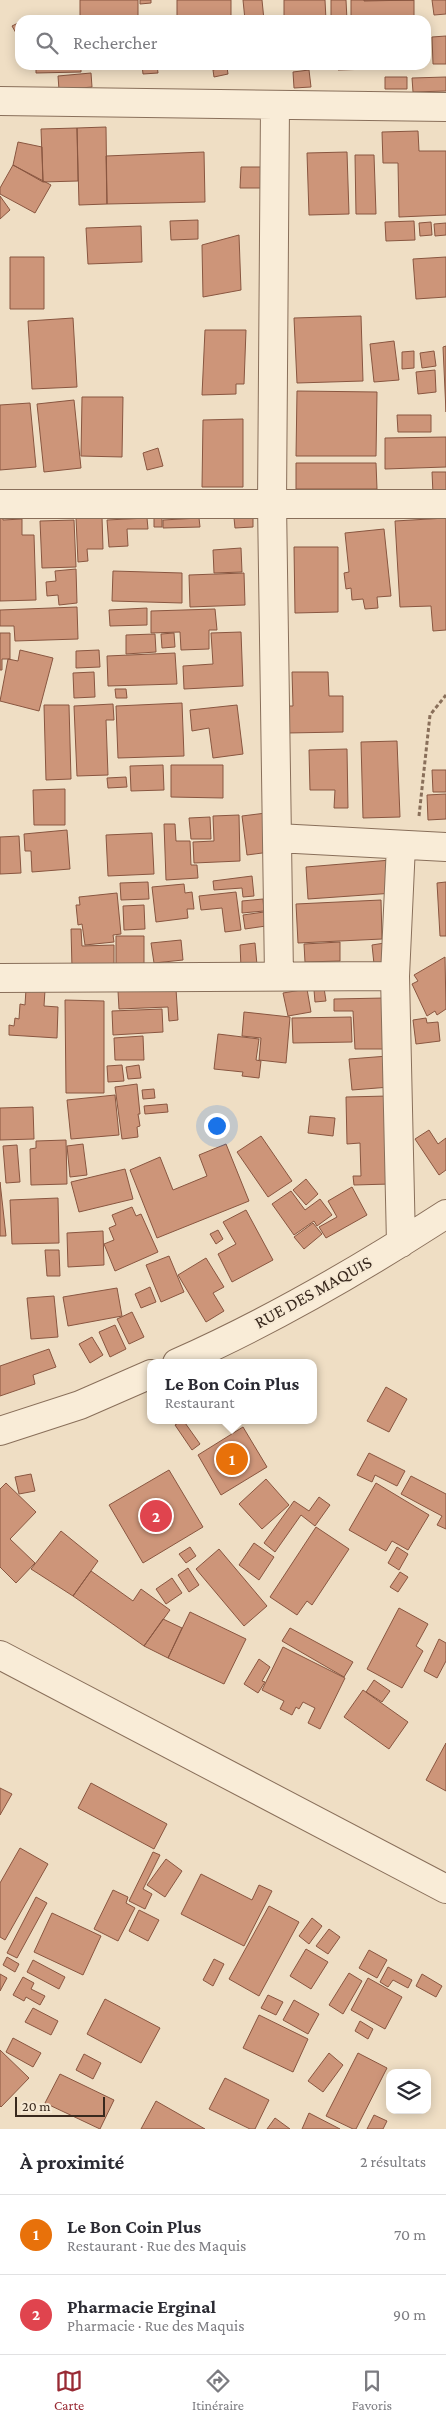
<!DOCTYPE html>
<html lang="fr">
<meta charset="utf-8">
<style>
body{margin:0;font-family:"Crimson Pro",serif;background:#f7f7f7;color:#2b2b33}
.controls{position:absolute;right:15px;bottom:15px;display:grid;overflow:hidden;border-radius:10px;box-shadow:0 2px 12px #0003}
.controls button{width:45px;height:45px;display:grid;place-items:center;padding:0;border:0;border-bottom:1px solid #e1e1e2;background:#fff;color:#2b2b33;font:25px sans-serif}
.scale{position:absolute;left:15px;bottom:12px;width:90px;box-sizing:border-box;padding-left:5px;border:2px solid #39291e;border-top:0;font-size:14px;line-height:18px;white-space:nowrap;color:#39291e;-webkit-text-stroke:4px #f6e9d4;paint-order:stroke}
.you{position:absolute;left:216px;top:1125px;width:18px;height:18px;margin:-12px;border:4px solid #fff;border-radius:50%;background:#1a73e8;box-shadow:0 0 0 8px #1a73e833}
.badge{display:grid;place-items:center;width:32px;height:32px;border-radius:50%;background:#992a34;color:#fff;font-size:16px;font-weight:700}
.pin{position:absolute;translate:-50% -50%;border:2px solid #fff;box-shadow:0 1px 5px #0006}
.popup{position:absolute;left:147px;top:1359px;width:170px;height:65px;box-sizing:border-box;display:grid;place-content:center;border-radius:10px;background:#fff;filter:drop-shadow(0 1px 4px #0005);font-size:16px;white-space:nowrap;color:#7c7c81}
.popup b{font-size:19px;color:#2b2b33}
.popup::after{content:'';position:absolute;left:50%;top:100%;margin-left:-10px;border:10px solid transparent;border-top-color:#fff}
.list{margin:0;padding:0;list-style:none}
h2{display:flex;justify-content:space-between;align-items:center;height:65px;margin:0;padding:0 20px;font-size:21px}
h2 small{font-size:16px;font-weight:400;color:#7c7c81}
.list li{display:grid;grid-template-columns:32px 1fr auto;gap:15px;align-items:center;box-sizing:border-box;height:80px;padding:0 20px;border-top:1px solid #e1e1e2}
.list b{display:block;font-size:19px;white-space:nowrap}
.list p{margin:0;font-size:16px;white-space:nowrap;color:#7c7c81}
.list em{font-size:16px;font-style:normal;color:#7c7c81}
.icon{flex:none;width:28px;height:28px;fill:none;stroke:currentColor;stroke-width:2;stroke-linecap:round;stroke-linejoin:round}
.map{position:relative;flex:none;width:446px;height:2129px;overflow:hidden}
.search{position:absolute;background:#fff;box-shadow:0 2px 12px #0003;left:15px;right:15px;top:15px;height:55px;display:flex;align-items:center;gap:12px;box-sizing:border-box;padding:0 18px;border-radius:15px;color:#7c7c81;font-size:19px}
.sheet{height:225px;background:#fff}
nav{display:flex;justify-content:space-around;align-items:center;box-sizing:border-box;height:70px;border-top:1px solid #e1e1e2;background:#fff;font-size:14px;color:#7c7c81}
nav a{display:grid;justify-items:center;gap:2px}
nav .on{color:#992a34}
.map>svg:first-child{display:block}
.building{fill:#cd9579;stroke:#895640}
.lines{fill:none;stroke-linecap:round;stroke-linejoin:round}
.minor-casing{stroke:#896f5a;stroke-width:30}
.path{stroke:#896f5a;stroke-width:3;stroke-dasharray:4 2.5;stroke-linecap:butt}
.minor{stroke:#f9ecd7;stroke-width:28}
.labels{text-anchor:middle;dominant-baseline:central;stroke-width:4;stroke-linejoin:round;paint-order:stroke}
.street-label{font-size:18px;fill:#39291e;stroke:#f6e9d4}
</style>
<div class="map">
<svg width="446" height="2129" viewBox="0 0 446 2129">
<rect width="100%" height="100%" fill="#efdec4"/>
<path class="building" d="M80 0H138V20H80Z
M140 0H151V3L140 4Z
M177 0H231V20H177Z
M243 0H262L264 20H245Z
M284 0H325L326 20H269V17H284Z
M331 0H346L347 20H331Z
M351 0H414V20H351Z
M364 0H414L364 1Z
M432 0H446V14L434 15Z
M20 22V31L16 33 12 26Z
M446 36V64H433L432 37Z
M36 65H81V72L36 73Z
M142 65H157L158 73 143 74Z
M338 65H405V68L338 70Z
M227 67 228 74 214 77 213 70Z
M309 70 311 87 294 88 293 72Z
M91 73 92 87 59 90 58 76Z
M385 77H407V89H385Z
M446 77V91L413 92 412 78Z
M106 127 107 204 79 205 77 128Z
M77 128 78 181 43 182 41 129Z
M418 131 419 151H446V215L399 217 398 163H383L382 132Z
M18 142 42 147 43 182 13 165Z
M204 152 205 202 107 204 106 156Z
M347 152 349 214 309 215 307 153Z
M355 155H374L376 214H356Z
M13 165 51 185 35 213 0 194V188Z
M241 167H263L262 188H240Z
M0 196 10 210 0 219Z
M198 220V239L171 240 170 221Z
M414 221 415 240 386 241 385 222Z
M431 222 432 235 420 236 419 223Z
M446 223V235L435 236 434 224Z
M141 226 142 262 88 264 86 228Z
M239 235 241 290 203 297 202 245Z
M10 257H44V309H10Z
M446 257V297L416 299 413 259Z
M361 316 363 381 297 383 294 318Z
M73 318 77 387 32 389 28 321Z
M205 330H246L244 384H236V394L202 395Z
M394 341 399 380 374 382 370 344Z
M446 346V412L443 347Z
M414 351V368L402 369V352Z
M434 351 436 366 422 368 420 353Z
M435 370 436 392 418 394 416 372Z
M297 391 377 392 376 456H296Z
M82 397H123L122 457 81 456Z
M74 400 81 468 44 472 37 404Z
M30 403 36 467 0 470V405Z
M397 415H431V432H398Z
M243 419V487H202L203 420Z
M446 437V467L385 469V438Z
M158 448 163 466 147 470 143 453Z
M296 463H376L377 489H296Z
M432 472H446V493L433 494Z
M0 511H2L3 520 22 519V535H34L36 600 0 601Z
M102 517 103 549H87L88 561 78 562 76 518Z
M253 517V527L235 528 234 518Z
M147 518 148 529H127L128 546 109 547 107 520Z
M154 518H162V527H154Z
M199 518 200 527 163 528V520Z
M446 518V630L433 631 431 606 400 607 395 521Z
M74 520 76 567 42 568 40 521Z
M384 529 391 596 377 597 378 608 365 609 363 599 352 600 351 588 346 589 344 573 349 572 345 533Z
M294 547H338V612L295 613Z
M241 548 242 572 214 573 213 550Z
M76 569 77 603 59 605 58 595 47 596 46 582 56 581 55 571Z
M113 571 182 573V603L112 601Z
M244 573 245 605 190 607 189 575Z
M77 607 78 639 15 641 14 626H0V610Z
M147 608V625L110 626 109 610Z
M215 609 217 630H209V649L181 650 180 632 151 633V611Z
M241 632 243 686 184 689 183 666 213 664 211 633Z
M0 633H10V659H2V670H0Z
M174 633 175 647 162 648 161 634Z
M155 634 156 652 126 654V635Z
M20 650 53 658 39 711 0 701 8 659 18 661Z
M99 650 100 667 76 668V651Z
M175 653 177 684 108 686 107 656Z
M94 672 95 697 74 698 73 673Z
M292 672H328L329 696H343V732L287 733V706H293Z
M115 689H126L127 698H116Z
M182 703 184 756 118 758 116 706Z
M113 704 114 720H106L108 775 77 776 74 706Z
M44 705H69L71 779 46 780Z
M237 705 243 754 213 758 209 728 192 731 190 710Z
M397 741 400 817 363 818 361 742Z
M347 749 348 808H334L335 790H310L309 750Z
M163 765 164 790 131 791 130 766Z
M171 765H223V798L171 797Z
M432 770H446V792H433Z
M126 777 127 787 108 788 107 778Z
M65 789V825H34L33 790Z
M446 794V819L428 820 427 795Z
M266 813 270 852 247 855 242 816Z
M239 815 240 861 194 863 193 842 214 841 213 816Z
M210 817 211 839H191L189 818Z
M164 824H175L176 841H190L191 865H197L198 878 166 880Z
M67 830 70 869 32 872 31 851H25L24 834Z
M152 833 154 874 108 876 106 835Z
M19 836 21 873 0 874V837Z
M391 860 394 893 308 899 306 867Z
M252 876 254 896 243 897 242 888 214 890 213 881Z
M148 882 149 899 121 900 120 883Z
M446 882V936H440L437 883Z
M184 884 185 893 192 892 194 909H187L188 918 156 922 152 887Z
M236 892 241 930 225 932 222 908 201 910 199 896Z
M117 893 121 934 113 935 114 942 85 945 82 924 78 925 76 905H80L79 897Z
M263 899 264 911 242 913V901Z
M381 900 382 939 298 943 296 904Z
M144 905 145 929 124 930 123 906Z
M264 912 266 926 245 929 243 915Z
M71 929H81L82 946 114 945V966L72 968Z
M116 936H144V965L116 966Z
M181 940 183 960 154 963 151 943Z
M340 942V961L305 962 304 944Z
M391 942 393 962 374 964 372 945Z
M255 943 257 965 241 967 240 945Z
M445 957 446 1009 437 1015 435 1011 427 1016 412 984 418 981 414 975Z
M324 988 326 1001 315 1002 314 990Z
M26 989 45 990 44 1006 58 1007 57 1038 9 1035V1025L14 1026 15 1018 19 1019 20 1004 25 1005Z
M176 989 178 1020 169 1021 168 1007 119 1009 118 991Z
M307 989 311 1012 288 1016 283 993Z
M385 998 386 1049H355L353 1011H334V999Z
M65 1000 104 1001V1093H66Z
M162 1009 163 1032 113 1035 112 1011Z
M244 1012 290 1017 286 1063 259 1060 261 1038 242 1036Z
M351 1017 352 1042 293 1043 292 1018Z
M426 1018 427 1023 438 1022 440 1041 416 1044 413 1020Z
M218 1034 259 1039 256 1060 261 1061 259 1078 242 1076 243 1072 214 1069Z
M143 1036 144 1060H115L114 1038Z
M388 1056 390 1087 352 1090 349 1059Z
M122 1065 124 1081 108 1082 107 1066Z
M139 1065 141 1078 128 1079 126 1067Z
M137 1084 140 1114H138L140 1126 137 1127 138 1137 122 1139 115 1087Z
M154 1089 155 1098 143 1099 142 1090Z
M115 1095 119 1135 71 1139 67 1100Z
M388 1096 390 1184 354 1185 353 1176H361L360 1143 347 1144 346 1097Z
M167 1104 168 1112 145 1114 144 1106Z
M33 1107 34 1139 0 1140V1108Z
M310 1116 335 1118 333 1136 308 1133Z
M429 1130 438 1144 446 1138V1170L439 1175 415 1139Z
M261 1136 292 1181 268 1197 237 1152Z
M66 1140 67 1184 31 1185 30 1149 36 1148V1141Z
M83 1144 87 1175 70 1177 67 1146Z
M226 1144 249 1201 157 1238 130 1170 160 1157 173 1190 207 1176 199 1155Z
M17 1145 20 1182 6 1183 3 1146Z
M125 1169 133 1199 79 1212 71 1182Z
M306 1179 318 1194 306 1205 293 1190Z
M0 1182 6 1236H0Z
M352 1187 367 1215 326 1238 319 1227 337 1217 328 1201Z
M291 1191 305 1210 320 1199 332 1215 317 1226 314 1221 294 1235 272 1204Z
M58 1198 59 1243 12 1244 10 1200Z
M132 1207 136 1216 141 1214 158 1252 115 1271 104 1244 114 1240 109 1228 116 1225 112 1215Z
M246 1210 273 1260 232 1282 218 1254 236 1244 223 1222Z
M313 1223 322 1234 304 1249 294 1237Z
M218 1230 223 1239 216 1244 210 1234Z
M103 1231 104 1265 68 1267 67 1233Z
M45 1250H59L60 1276H47Z
M169 1256 184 1292 161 1302 146 1265Z
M206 1258 224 1287 213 1293 224 1311 206 1322 178 1275Z
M150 1287 156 1302 141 1308 135 1294Z
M117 1288 122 1316 68 1326 63 1297Z
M54 1296 58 1337 31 1339 27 1298Z
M132 1312 144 1337 129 1344 117 1319Z
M115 1325 126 1349 110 1357 99 1332Z
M92 1337 103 1355 90 1363 79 1344Z
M49 1349 56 1367 33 1375 35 1384 0 1396V1366Z
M386 1387 407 1399 389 1432 367 1421Z
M183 1420 200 1444 192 1450 175 1425Z
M243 1427 267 1467 221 1495 198 1455Z
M369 1453 405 1471 397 1486 375 1475 372 1482 357 1475Z
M169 1470 203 1527 143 1563 109 1505Z
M31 1474 35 1491 19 1494 15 1477Z
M411 1476 446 1494V1529L437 1525 442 1516 401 1494Z
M266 1479 289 1505 262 1529 239 1504Z
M6 1483 36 1512 10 1539 35 1563 16 1583 0 1567V1489Z
M376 1483 429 1515 408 1550 392 1541 386 1551 349 1530Z
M319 1497 330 1505 315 1526 301 1515 275 1552 264 1543 294 1501 309 1511Z
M316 1527 349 1549 312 1605 307 1601 297 1615 270 1597Z
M61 1531 98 1561 73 1596 31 1569Z
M254 1543 274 1557 259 1580 239 1565Z
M190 1547 196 1556 186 1563 179 1554Z
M397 1547 408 1554 399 1570 388 1563Z
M219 1549 267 1606 244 1626 196 1569Z
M188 1568 199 1585 189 1592 178 1575Z
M91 1571 133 1601 141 1589 170 1610 144 1646 73 1596Z
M400 1572 408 1577 398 1592 390 1587Z
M172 1578 182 1593 166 1604 156 1589Z
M399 1608 428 1624 416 1646 423 1651 402 1688 367 1669Z
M190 1612 246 1639 224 1684 168 1658Z
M163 1619 182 1628 168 1658 144 1646Z
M290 1628 353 1662 344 1677 282 1641Z
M439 1639 446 1643V1661L437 1678 424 1671Z
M283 1647 345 1678 320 1729 308 1723 315 1708 303 1702 299 1709 296 1707 292 1715 280 1709 284 1701 262 1690Z
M259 1659 270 1667 262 1681 265 1682 258 1693 244 1684Z
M374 1680 390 1691 382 1702 366 1692Z
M363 1690 408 1722 389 1749 344 1717Z
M446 1743V1791L426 1780Z
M91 1783 167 1824 154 1849 78 1808Z
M0 1788 12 1794 0 1815Z
M20 1848 48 1864 5 1940 0 1937V1883Z
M153 1852 160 1855 143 1889 152 1894 145 1909 129 1901Z
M166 1859 182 1871 165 1897 147 1885Z
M201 1874 252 1900 259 1885 272 1891 244 1946 181 1914Z
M113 1890 128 1897 126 1903 135 1908 118 1941 94 1929Z
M36 1897 47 1903 17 1958 7 1953Z
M269 1906 299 1922 259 1996 229 1979Z
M139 1910 159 1920 148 1941 129 1931Z
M52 1913 101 1936 83 1975 34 1952Z
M312 1918 322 1926 309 1944 299 1936Z
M329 1929 340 1937 328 1954 316 1946Z
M306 1949 328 1962 311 1989 290 1976Z
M369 1950 387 1960 377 1978 359 1968Z
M7 1957 19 1964 15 1972 3 1965Z
M214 1959 224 1964 213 1986 203 1980Z
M33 1960 65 1977 59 1989 27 1972Z
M388 1967 412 1980 408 1988 393 1980 388 1987 380 1982Z
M349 1973 362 1981 343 2014 329 2005Z
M0 1974 7 1978 0 1991Z
M422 1974 442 1986 436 1997 416 1986Z
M23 1977 34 1983 31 1989 45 1996 40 2005 26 1997 24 2001 13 1995Z
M368 1978 402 1997 385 2029 351 2010Z
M268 1995 283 2002 276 2015 261 2008Z
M105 1999 160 2028 141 2063 87 2034Z
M294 2000 319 2014 308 2034 283 2020Z
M33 2008 58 2021 51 2035 25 2022Z
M259 2015 308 2039 293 2072 243 2048Z
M360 2021 373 2029 368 2039 355 2031Z
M13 2038 41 2053 33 2067 6 2052Z
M0 2050 29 2078 1 2107 0 2106Z
M329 2053 343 2065 323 2092 308 2081Z
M358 2053 387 2068 356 2129H353L326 2116Z
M84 2054 101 2063 93 2079 76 2070Z
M60 2074 114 2100 100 2129 45 2103Z
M225 2078 269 2100 255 2129H250L209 2109Z
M156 2101 205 2129H141Z
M309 2113 340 2129H302Z
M374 2115 387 2121 383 2129H367Z
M275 2118 290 2129H267Z"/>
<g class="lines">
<g class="minor-casing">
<path id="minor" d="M0 101 446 107
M275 105 272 503 279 976
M0 504H446
M277 838 446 847
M0 978 395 976
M401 1243 395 976 401 845
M177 1363C270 1322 361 1269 446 1214
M0 1431 80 1405 151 1374
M0 1655 446 1889"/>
</g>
<path class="path" d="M419 816 430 715 446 695"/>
<use href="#minor" class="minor"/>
</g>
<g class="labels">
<g class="street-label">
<text transform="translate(313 1292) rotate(-29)">RUE DES MAQUIS</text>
</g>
</g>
</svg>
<div class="controls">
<button><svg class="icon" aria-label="layers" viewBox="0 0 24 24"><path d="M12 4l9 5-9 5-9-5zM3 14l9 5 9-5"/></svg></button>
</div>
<div class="scale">20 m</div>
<div class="you"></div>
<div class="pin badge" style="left:232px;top:1459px;background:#e8710a">1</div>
<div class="popup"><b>Le Bon Coin Plus</b>Restaurant</div>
<div class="pin badge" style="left:156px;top:1516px;background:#e0444e">2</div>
<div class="search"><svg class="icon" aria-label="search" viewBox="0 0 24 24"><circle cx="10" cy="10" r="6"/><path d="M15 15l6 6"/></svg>Rechercher</div>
</div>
<section class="sheet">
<h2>À proximité<small>2 résultats</small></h2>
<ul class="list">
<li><span class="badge" style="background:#e8710a">1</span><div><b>Le Bon Coin Plus</b><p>Restaurant · Rue des Maquis</p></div><em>70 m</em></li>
<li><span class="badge" style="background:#e0444e">2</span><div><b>Pharmacie Erginal</b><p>Pharmacie · Rue des Maquis</p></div><em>90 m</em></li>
</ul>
</section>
<nav>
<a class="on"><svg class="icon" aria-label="map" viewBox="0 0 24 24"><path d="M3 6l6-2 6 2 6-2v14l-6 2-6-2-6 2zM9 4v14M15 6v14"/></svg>Carte</a>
<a><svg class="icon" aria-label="directions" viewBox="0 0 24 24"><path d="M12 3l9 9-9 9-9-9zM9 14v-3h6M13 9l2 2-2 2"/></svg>Itinéraire</a>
<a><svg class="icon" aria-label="saved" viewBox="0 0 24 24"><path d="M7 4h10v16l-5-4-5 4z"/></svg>Favoris</a>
</nav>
